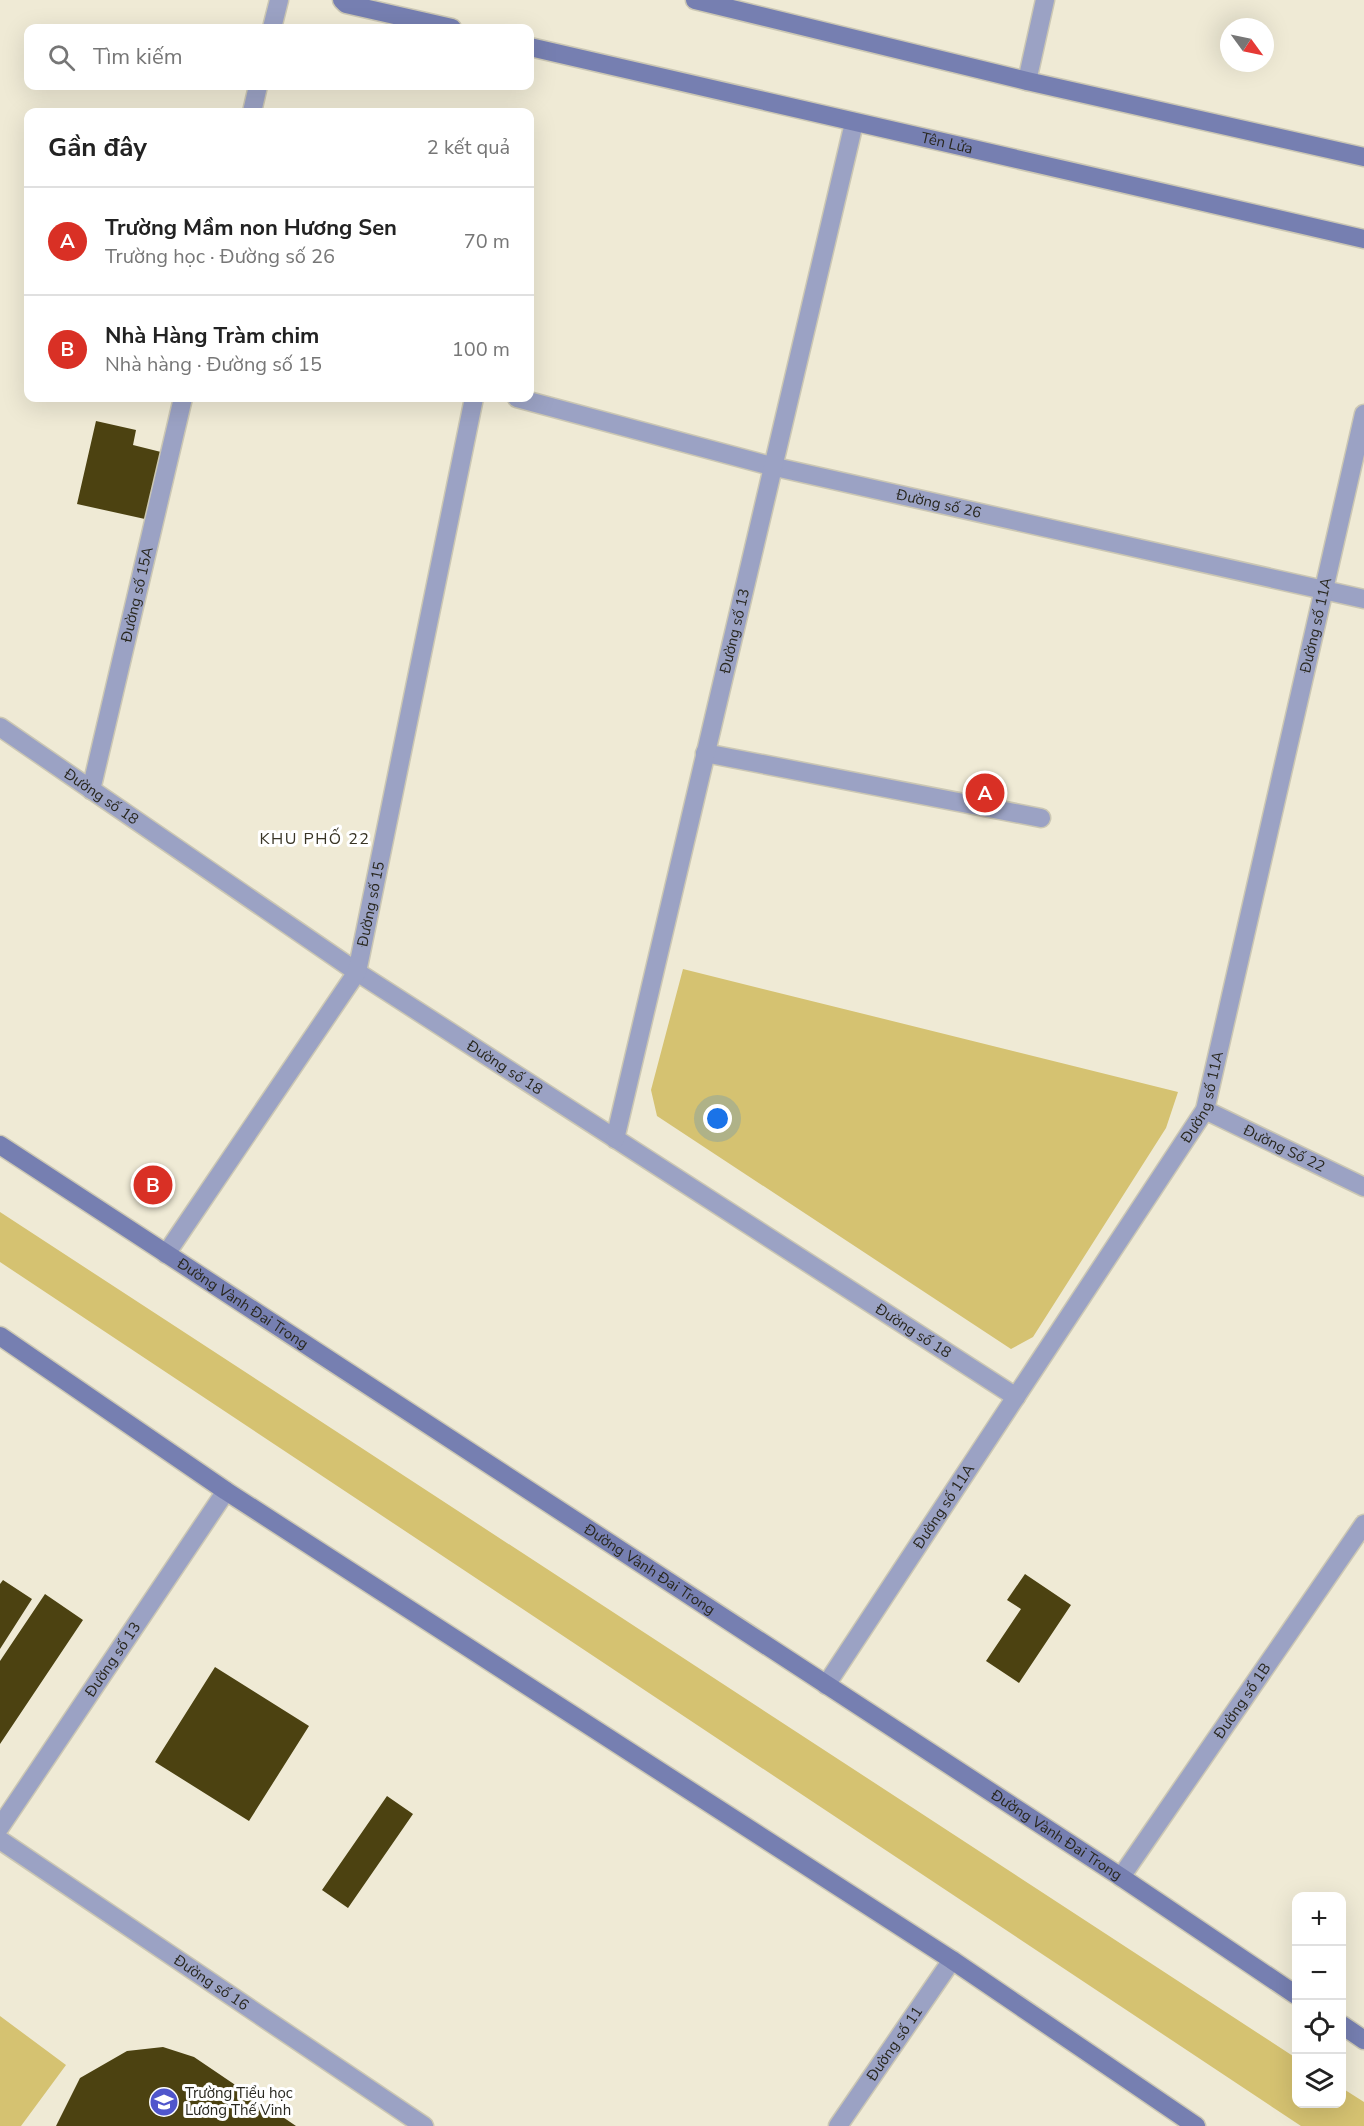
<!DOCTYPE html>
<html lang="vi">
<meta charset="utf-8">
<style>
body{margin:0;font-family:"Nunito Sans",sans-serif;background:#f2f2f2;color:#222}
.controls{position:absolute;right:18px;bottom:18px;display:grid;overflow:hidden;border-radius:12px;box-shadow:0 6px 24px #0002}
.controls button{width:54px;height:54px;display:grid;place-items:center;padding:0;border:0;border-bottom:2px solid #e0e0e0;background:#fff;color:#222;font:30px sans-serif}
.compass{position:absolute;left:1220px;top:18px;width:54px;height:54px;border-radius:50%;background:#fff;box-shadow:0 6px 24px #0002;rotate:123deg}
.you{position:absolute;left:718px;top:1119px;width:21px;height:21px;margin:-15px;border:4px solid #fff;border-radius:50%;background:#1a73e8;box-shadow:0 0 0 9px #1a73e833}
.badge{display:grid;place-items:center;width:39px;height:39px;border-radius:50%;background:#d93025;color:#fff;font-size:20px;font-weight:700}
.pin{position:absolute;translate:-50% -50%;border:3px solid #fff;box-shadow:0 2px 6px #0006}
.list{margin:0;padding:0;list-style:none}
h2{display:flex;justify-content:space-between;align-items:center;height:78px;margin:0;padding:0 24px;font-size:26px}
h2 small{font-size:20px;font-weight:400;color:#767676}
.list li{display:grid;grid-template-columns:39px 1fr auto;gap:18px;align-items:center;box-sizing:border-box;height:108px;padding:0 24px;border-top:2px solid #e0e0e0}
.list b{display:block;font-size:22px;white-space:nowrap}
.list p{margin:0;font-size:20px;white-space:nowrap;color:#767676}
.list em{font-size:20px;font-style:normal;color:#767676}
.icon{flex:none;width:33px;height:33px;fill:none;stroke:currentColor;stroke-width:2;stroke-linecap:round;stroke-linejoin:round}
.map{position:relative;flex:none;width:1364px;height:2126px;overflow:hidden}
.search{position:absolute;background:#fff;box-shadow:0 6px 24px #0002;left:24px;top:24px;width:510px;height:66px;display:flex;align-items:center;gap:15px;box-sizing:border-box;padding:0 21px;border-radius:12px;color:#767676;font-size:22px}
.panel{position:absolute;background:#fff;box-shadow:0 6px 24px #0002;left:24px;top:108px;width:510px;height:294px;border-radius:12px}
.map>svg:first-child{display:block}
.green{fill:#d5c271}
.building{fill:#4c4211}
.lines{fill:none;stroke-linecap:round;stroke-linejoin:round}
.lane-casing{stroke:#cbc7b4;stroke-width:21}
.street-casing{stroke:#cbc7b4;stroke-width:21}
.secondary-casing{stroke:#cbc7b4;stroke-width:21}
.lane{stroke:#9ba2c4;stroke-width:18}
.street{stroke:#9ba2c4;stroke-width:18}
.secondary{stroke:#767fb1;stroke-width:18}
.labels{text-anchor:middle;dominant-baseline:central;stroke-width:6;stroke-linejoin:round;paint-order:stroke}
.street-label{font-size:15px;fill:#292820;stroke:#fff}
.poi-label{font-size:15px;fill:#292820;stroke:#fff;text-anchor:start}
.neighbourhood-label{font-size:16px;letter-spacing:1.5px;fill:#383424;stroke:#fff}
</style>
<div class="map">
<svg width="1364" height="2126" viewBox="0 0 1364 2126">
<rect width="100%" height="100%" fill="#efead5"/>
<path class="green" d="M683 969 1178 1092 1166 1128 1033 1337 1011 1349 657 1116 651 1090Z
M0 1212 1296 2058V2104H1342V2088L1364 2102V2126H1301L0 1262Z
M0 2016 66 2065 21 2126H0Z"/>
<path class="building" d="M96 421 136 430 133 445 169 454 154 521 77 504Z
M1025 1574 1071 1605 1019 1683 986 1661 1021 1609 1007 1600Z
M3 1580 32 1599 0 1649V1584Z
M45 1594 83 1620 0 1744V1661Z
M215 1667 309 1726 249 1821 155 1762Z
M387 1796 413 1814 348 1908 322 1890Z
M163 2047 194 2057 296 2126H56L80 2078 127 2051Z"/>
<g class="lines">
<g class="lane-casing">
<path id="lane" d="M705 753 1041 818"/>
</g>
<g class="street-casing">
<g id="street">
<path d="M272 28 279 0"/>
<path d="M1027 81 1045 0"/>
<path d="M252 112 258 86"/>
<path id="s1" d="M517 398 771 466 1364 599"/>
<path id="s2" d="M0 727 357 972 1016 1397"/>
<path id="s3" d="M91 790 183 398"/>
<path id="s4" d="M1205 1110 1364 1187"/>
<path id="s5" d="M615 1139 854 123"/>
<path id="s6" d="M166 1254 357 972 474 398"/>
<path id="s7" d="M826 1685 1205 1110 1364 414"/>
<path id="s8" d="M0 1827 226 1491"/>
<path id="s9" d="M0 1840 424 2126"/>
<path id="s10" d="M1121 1877 1364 1524"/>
<path id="s11" d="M838 2126 952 1960"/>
</g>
</g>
<g class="secondary-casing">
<g id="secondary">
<path d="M342 0 346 4 452 28"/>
<path d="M695 0 1027 81 1364 157"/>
<path id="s12" d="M530 47 1364 239"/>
<path id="s13" d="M0 1145 1121 1877 1296 1995"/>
<path d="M0 1336 226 1491 952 1960 1196 2126"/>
<path d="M1342 2025 1364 2040"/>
</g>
</g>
<use href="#lane" class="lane"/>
<use href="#street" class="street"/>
<use href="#secondary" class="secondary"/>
</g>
<defs>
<g id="school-disc" transform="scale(1.5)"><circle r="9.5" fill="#5056cc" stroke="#fff"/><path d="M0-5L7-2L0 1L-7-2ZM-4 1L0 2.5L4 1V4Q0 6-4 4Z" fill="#fff"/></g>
</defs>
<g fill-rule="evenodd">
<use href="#school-disc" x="164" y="2102"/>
</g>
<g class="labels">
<g class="street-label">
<text stroke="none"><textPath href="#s12" startOffset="428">Tên Lửa</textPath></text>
<text stroke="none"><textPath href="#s1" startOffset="435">Đường số 26</textPath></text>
<text stroke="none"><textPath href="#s3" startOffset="201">Đường số 15A</textPath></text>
<text stroke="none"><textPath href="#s7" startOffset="1186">Đường số 11A</textPath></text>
<text stroke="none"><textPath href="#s5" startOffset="522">Đường số 13</textPath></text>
<text stroke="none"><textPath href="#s2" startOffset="123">Đường số 18</textPath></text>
<text stroke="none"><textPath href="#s6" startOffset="410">Đường số 15</textPath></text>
<text stroke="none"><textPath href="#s2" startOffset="609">Đường số 18</textPath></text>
<text stroke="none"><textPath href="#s7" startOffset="700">Đường số 11A</textPath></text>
<text stroke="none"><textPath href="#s4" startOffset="88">Đường Số 22</textPath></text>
<text stroke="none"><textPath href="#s13" startOffset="290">Đường Vành Đai Trong</textPath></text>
<text stroke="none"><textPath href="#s2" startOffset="1095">Đường số 18</textPath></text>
<text stroke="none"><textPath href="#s7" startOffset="214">Đường số 11A</textPath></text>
<text stroke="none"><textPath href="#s13" startOffset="776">Đường Vành Đai Trong</textPath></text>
<text stroke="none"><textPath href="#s8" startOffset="202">Đường số 13</textPath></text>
<text stroke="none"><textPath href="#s10" startOffset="214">Đường số 1B</textPath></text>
<text stroke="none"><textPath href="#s13" startOffset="1262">Đường Vành Đai Trong</textPath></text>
<text stroke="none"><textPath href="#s9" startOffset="255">Đường số 16</textPath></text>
<text stroke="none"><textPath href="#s11" startOffset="100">Đường số 11</textPath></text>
</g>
<g class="poi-label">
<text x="185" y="2093">Trường Tiểu học<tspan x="185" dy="17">Lương Thế Vinh</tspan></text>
</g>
<g class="neighbourhood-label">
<text x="315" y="839">KHU PHỐ 22</text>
</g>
</g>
</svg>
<div class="controls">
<button>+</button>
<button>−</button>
<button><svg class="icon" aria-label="locate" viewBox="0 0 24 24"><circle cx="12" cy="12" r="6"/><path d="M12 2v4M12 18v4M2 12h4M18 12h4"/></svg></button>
<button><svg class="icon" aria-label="layers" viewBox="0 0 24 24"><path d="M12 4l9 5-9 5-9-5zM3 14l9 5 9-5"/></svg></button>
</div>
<svg class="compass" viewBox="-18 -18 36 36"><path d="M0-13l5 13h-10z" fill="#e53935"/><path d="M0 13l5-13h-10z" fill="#767676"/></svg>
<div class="you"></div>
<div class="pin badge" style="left:985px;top:793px">A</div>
<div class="pin badge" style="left:153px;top:1185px">B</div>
<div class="search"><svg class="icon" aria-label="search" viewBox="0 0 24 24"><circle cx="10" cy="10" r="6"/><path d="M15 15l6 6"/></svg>Tìm kiếm</div>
<section class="panel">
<h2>Gần đây<small>2 kết quả</small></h2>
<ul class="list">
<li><span class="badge">A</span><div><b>Trường Mầm non Hương Sen</b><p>Trường học · Đường số 26</p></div><em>70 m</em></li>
<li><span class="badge">B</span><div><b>Nhà Hàng Tràm chim</b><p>Nhà hàng · Đường số 15</p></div><em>100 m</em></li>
</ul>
</section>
</div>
